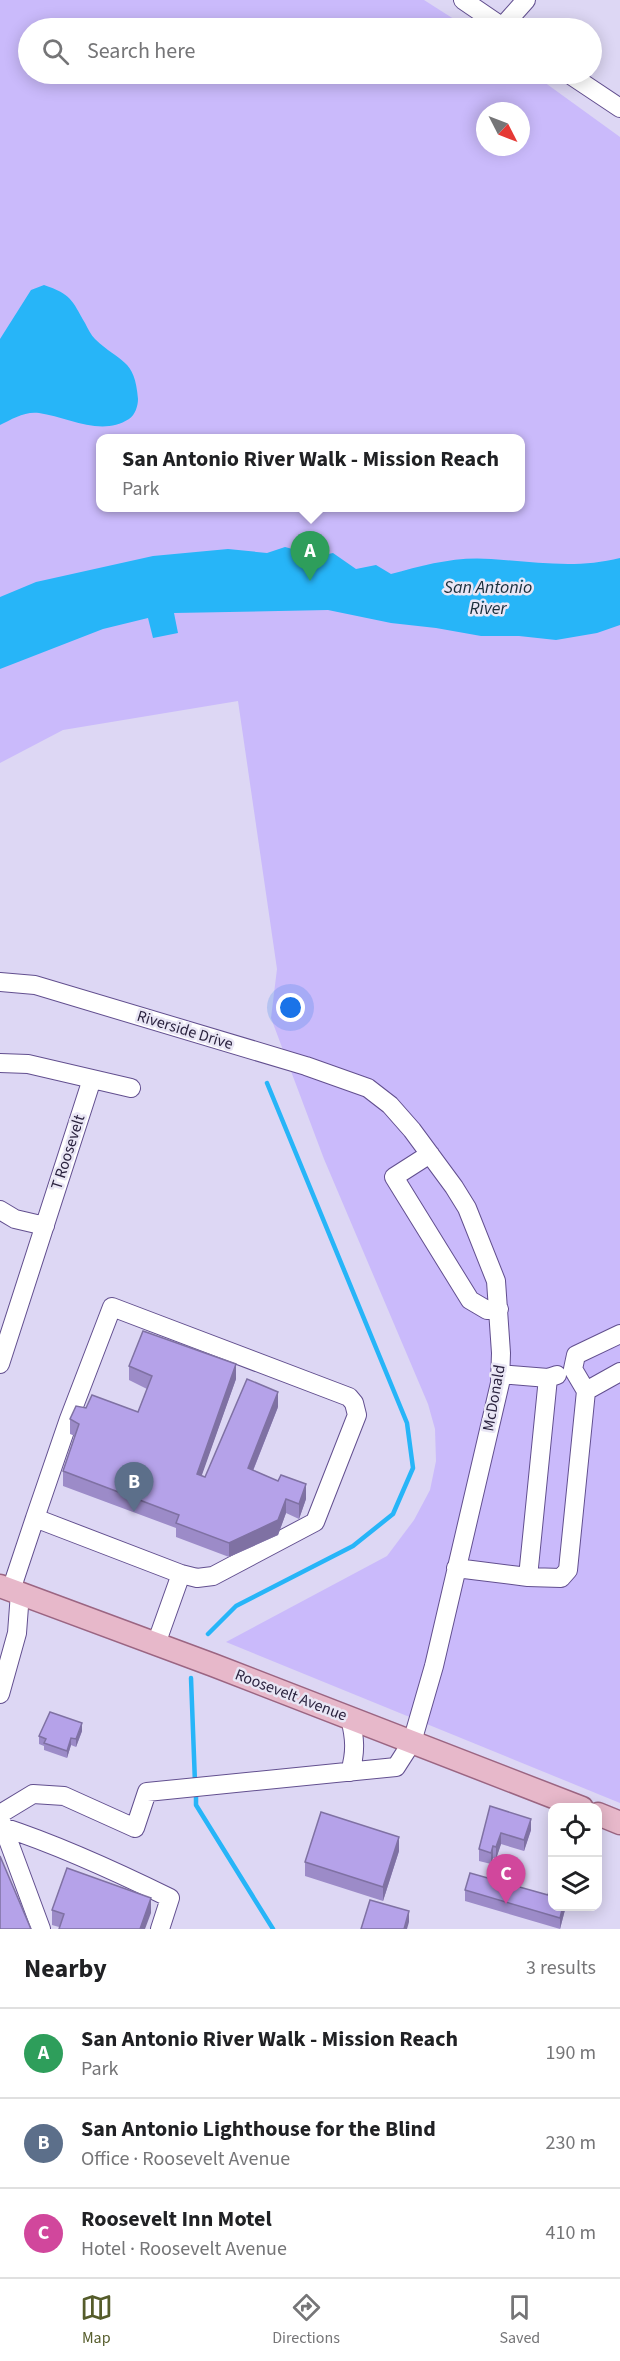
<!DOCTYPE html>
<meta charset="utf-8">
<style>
body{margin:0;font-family:"Source Sans 3",sans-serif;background:#f2f2f2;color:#202124}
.controls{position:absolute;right:18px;bottom:18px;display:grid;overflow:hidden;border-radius:12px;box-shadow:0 3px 15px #0003}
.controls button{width:54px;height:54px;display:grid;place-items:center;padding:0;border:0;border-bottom:2px solid #e0e0e0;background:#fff;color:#202124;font:30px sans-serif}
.compass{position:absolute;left:476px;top:102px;width:54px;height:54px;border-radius:50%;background:#fff;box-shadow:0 3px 15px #0003;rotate:132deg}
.you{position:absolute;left:291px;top:1008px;width:21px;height:21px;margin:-15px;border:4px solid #fff;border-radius:50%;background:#1a73e8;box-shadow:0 0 0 9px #1a73e833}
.badge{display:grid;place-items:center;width:39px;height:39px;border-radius:50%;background:#555c2b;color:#fff;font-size:20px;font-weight:700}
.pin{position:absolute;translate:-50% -50px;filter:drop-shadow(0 2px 3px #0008)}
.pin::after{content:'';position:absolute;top:32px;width:21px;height:18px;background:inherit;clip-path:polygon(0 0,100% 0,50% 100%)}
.popup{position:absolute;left:96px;top:434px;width:429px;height:78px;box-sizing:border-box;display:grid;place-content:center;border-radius:12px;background:#fff;filter:drop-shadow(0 2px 4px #0005);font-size:20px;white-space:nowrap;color:#757577}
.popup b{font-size:22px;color:#202124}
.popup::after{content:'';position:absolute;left:50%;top:100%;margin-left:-12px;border:12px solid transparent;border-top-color:#fff}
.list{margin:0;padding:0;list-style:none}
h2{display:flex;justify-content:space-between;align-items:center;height:78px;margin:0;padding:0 24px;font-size:26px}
h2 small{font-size:20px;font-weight:400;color:#757577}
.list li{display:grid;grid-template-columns:39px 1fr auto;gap:18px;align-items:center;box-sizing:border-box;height:90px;padding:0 24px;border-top:2px solid #e0e0e0}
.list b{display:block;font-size:22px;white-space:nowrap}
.list p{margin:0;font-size:20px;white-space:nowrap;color:#757577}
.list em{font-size:20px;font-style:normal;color:#757577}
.icon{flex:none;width:33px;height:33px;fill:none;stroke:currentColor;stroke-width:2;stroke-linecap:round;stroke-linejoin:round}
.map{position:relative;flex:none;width:620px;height:1929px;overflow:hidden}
.search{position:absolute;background:#fff;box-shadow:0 3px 15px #0003;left:18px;right:18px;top:18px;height:66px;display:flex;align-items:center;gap:15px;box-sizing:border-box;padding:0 21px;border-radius:33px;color:#757577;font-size:22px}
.sheet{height:348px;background:#fff}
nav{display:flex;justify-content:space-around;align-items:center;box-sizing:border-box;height:84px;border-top:2px solid #e0e0e0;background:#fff;font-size:16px;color:#757577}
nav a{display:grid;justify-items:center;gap:3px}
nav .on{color:#555c2b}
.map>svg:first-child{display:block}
.green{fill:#cabafb;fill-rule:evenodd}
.water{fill:#27b5f8}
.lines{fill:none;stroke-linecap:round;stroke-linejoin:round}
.stream{stroke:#27b5f8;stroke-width:4.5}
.minor-casing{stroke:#624f8f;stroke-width:20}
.major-casing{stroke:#9b6582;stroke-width:25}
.minor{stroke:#fff;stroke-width:18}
.major{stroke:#e7b8ca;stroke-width:22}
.wall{fill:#9c8bc8}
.shaded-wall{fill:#7f71a3}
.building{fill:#b5a2e9;stroke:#7f71a3;stroke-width:1.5}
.labels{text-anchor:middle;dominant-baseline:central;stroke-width:5;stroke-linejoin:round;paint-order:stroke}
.street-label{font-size:16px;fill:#2b233f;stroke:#e9e6f5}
.water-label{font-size:18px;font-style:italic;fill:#192e3b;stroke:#e9e6f5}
</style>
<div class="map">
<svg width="620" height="1929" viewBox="0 0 620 1929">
<rect width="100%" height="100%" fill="#ddd7f4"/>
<path class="green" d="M0 0H424L468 28H28V74H533L620 137V1803L226 1642 387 1556 414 1520 430 1490 436 1461 435 1429 428 1404 324 1159 271 1018 277 969 238 701 63 730 0 763ZM485 111H521V147H485ZM100 438H520V508H100Z"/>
<path class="water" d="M44 285C71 294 72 300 85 323 88 329 91 335 95 339 120 363 135 358 138 399 138 406 135 415 129 419 101 437 68 417 39 413 25 411 12 419 0 425V339L31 290Z
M285 547 319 556 333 553 356 569 376 565 391 574C424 565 456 556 491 559 535 562 577 569 620 558V625L597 633 556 640 519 636H481L436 628 391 623 328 610 174 613 178 633 153 638 148 618 103 629 0 669V597L36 582 153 556 228 549 267 553Z"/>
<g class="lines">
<path class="stream" d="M208 1634 236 1606 353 1546 393 1514 413 1468 407 1423 267 1083
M191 1678 195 1783
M196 1791V1805L273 1929"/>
<g class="minor-casing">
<path id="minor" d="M463 0 504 28
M502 27 526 0
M569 74 620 108
M0 982 35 985 306 1066 368 1088 390 1105 412 1130 454 1187 467 1208 496 1281 501 1353 500 1383 434 1666 412 1742 396 1767 147 1792 135 1828 64 1796 33 1794 0 1814
M0 1063 28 1064 131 1088
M430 1154 394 1177 470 1300 487 1310 499 1309
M0 1210 15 1219 45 1226
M0 1364 92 1079
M500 1374 548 1378 557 1375
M586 1391 620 1372
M35 1518 69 1419 112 1307 349 1397 354 1403 357 1415 315 1522 213 1576 197 1578 181 1574
M456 1568 528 1577 561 1578 568 1570 586 1391 573 1369 576 1355 620 1334
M528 1577 548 1378
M11 1590 35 1518 181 1574 156 1644
M0 1694 17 1633 20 1593
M350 1772C356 1752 355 1738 350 1718
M1 1821 41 1929
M3 1827C61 1846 115 1871 170 1898L160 1929"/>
</g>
<g class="major-casing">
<path id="major" d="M0 1586 213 1665 582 1808
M598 1814 620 1823"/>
</g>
<use href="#minor" class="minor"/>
<use href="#major" class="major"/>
</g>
<path class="wall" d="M129 1366 236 1379 201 1476 205 1477 278 1407 253 1471 306 1499 299 1519 286 1513 278 1535 229 1557 176 1537V1528L63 1486V1471L75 1436 70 1434V1419L86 1408 138 1412 147 1389 129 1380Z
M82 1731 76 1747 71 1745 67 1758 44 1750V1746L39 1744V1736Z
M490 1806 531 1830 524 1851 501 1844 496 1859 493 1858 491 1864 479 1861V1849Z
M399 1851 383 1901 305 1876V1862Z
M465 1890 566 1906 560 1929 465 1901Z
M52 1910 151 1913 59 1927 52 1925Z"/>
<path class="shaded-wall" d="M236 1364V1379L197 1489V1474Z
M278 1392V1407L248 1483V1468Z
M306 1484V1499L299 1519V1504Z
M286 1499V1513L278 1535 229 1557V1543Z
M82 1723V1731L76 1747V1739Z
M71 1738V1745L67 1758V1751Z
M531 1819V1830L524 1851V1840Z
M501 1833V1844L496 1859V1847Z
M399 1837V1851L383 1901V1887Z
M493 1846V1858L491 1864V1853Z
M151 1898V1913L145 1929H140Z
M563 1906H566L560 1929V1918Z
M409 1911V1922L407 1929H404Z"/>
<path class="building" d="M143 1331 236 1364 197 1474 205 1477 247 1379 278 1392 248 1468 278 1481 281 1475 306 1484 299 1504 286 1499 278 1520 229 1543 176 1523 179 1515 63 1471 79 1424 70 1419 76 1406 86 1408 92 1395 138 1412 152 1376 129 1366Z
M50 1712 82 1723 76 1739 71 1738 67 1751 44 1743 46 1739 39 1736Z
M490 1806 531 1819 524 1840 501 1833 496 1847 493 1846 491 1853 479 1849Z
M321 1812 399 1837 383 1887 305 1862Z
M0 1856 31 1929H0Z
M67 1868 151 1898 140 1929H59L64 1914 52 1910Z
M470 1873 548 1895 552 1881V1906H563L560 1918 465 1890Z
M370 1900 409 1911 404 1929H361Z"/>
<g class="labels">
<g class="street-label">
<text transform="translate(185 1030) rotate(17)">Riverside Drive</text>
<text transform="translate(68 1152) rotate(-72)">T Roosevelt</text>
<text transform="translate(494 1398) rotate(-80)">McDonald</text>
<text transform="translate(291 1695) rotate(21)">Roosevelt Avenue</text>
</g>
<g class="water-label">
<text x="488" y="587">San Antonio<tspan x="488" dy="21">River</tspan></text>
</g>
</g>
</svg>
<div class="controls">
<button><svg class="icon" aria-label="locate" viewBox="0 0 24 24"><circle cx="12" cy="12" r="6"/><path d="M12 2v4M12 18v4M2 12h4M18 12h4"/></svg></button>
<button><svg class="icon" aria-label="layers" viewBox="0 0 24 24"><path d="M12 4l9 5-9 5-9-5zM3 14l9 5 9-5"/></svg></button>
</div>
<svg class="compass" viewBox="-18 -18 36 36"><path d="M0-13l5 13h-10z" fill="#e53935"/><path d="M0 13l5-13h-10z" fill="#757577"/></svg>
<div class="you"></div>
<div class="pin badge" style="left:310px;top:581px;background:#2e9e5b">A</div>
<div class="popup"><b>San Antonio River Walk - Mission Reach</b>Park</div>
<div class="pin badge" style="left:134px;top:1512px;background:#5c6f8a">B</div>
<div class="pin badge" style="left:506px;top:1904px;background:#d1479c">C</div>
<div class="search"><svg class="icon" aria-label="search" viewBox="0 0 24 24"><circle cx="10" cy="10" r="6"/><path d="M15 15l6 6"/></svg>Search here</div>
</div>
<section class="sheet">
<h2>Nearby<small>3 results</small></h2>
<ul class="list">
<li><span class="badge" style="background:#2e9e5b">A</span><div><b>San Antonio River Walk - Mission Reach</b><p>Park</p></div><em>190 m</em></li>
<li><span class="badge" style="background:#5c6f8a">B</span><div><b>San Antonio Lighthouse for the Blind</b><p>Office · Roosevelt Avenue</p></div><em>230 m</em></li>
<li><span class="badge" style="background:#d1479c">C</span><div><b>Roosevelt Inn Motel</b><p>Hotel · Roosevelt Avenue</p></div><em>410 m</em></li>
</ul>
</section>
<nav>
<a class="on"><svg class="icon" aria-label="map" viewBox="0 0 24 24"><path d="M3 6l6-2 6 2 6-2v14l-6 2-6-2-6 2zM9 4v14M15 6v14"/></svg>Map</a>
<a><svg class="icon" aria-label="directions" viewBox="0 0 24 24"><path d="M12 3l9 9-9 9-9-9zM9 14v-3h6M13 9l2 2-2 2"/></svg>Directions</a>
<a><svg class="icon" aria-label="saved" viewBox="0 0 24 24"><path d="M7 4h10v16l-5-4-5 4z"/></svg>Saved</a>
</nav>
